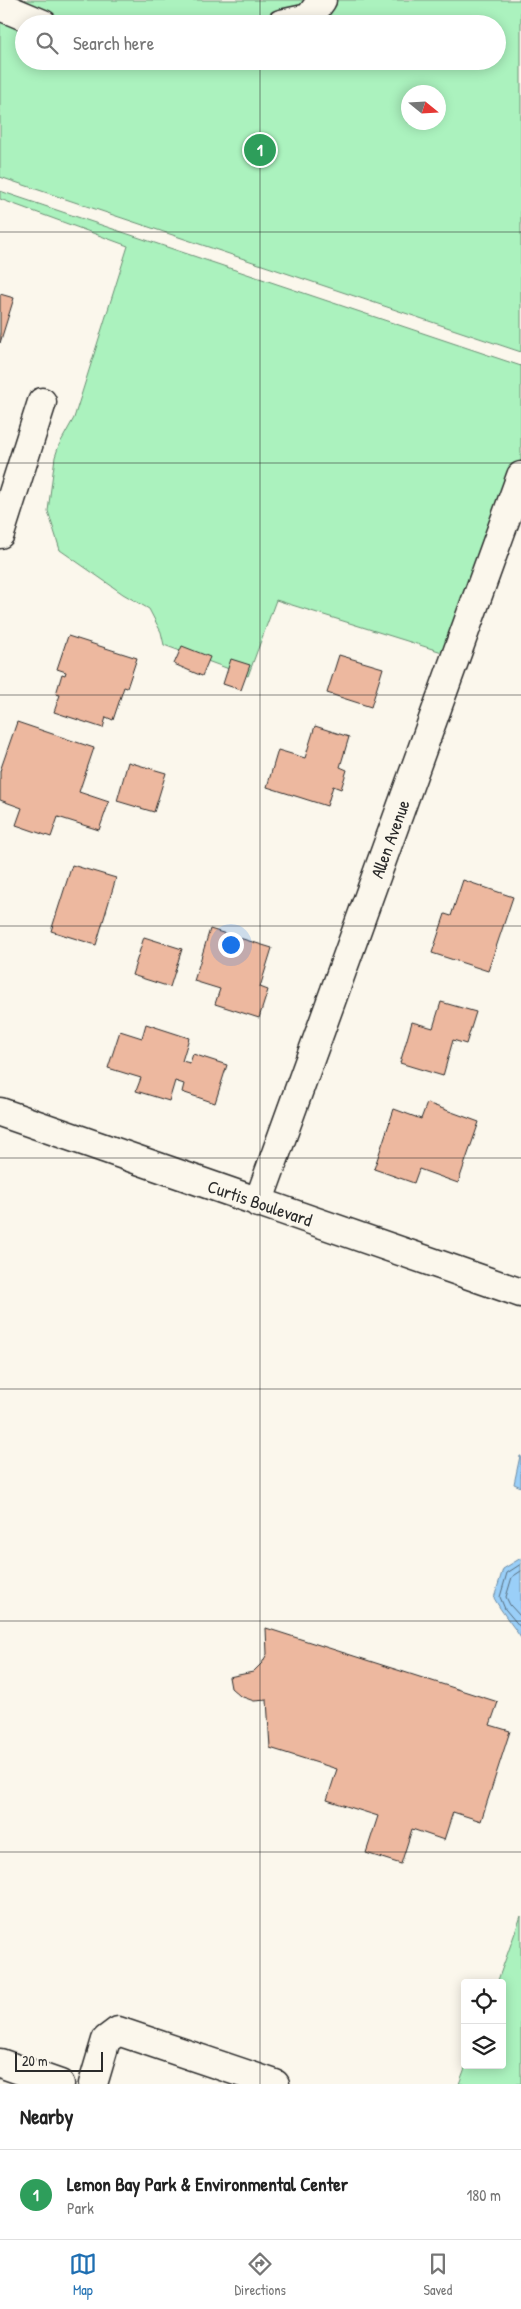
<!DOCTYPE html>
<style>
body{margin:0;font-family:"Patrick Hand",sans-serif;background:#f6f6f6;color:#222}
.controls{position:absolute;right:15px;bottom:15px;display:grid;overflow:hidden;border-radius:5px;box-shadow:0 2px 12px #0003}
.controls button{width:45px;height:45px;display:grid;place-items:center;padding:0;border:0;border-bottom:1px solid #e0e0e0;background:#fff;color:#222;font:25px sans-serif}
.compass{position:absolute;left:401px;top:85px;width:45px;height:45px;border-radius:50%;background:#fff;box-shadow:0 2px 12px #0003;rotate:108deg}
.scale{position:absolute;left:15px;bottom:12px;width:88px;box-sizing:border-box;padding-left:5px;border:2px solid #2b2b2b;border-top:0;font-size:14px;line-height:18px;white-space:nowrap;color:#2b2b2b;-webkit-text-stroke:4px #fbf7ec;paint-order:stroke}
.you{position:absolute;left:230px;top:944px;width:18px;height:18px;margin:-12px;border:4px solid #fff;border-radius:50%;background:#1a73e8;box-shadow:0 0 0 8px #1a73e833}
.badge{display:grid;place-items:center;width:32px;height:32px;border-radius:50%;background:#1f6fb2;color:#fff;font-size:16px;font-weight:700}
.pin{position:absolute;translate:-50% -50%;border:2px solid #fff;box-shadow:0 1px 5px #0006}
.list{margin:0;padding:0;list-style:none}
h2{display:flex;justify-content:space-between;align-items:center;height:65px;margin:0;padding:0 20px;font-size:21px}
h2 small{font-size:16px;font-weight:400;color:#767676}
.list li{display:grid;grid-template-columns:32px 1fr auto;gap:15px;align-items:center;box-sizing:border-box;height:90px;padding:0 20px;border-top:1px solid #e0e0e0}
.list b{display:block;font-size:19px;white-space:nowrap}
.list p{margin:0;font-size:16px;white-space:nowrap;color:#767676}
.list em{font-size:16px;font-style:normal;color:#767676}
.icon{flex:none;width:28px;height:28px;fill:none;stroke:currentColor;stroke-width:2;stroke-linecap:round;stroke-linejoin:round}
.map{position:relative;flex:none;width:521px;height:2084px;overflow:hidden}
.search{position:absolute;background:#fff;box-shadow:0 2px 12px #0003;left:15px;right:15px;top:15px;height:55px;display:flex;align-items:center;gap:12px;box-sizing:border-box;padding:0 18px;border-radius:28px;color:#767676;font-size:19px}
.sheet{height:155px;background:#fff}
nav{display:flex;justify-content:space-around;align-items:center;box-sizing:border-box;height:70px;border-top:1px solid #e0e0e0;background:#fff;font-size:14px;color:#767676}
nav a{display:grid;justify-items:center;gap:2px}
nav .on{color:#1f6fb2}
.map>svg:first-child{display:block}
.green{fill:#abf2be;stroke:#6b8e74;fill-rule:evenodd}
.water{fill:#9acff8;stroke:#6e8da6}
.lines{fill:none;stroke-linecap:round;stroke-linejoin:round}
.shore{stroke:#576d7d;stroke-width:1}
.building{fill:#edb89f;stroke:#2b2b2b}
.minor-casing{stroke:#2b2b2b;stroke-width:31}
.minor{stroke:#fbf7ec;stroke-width:28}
.grid{fill:none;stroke:#2b2b2b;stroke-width:1;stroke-opacity:0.55}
.labels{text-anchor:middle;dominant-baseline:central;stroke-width:4.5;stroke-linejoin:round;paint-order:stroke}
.street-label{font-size:18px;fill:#2b2b2b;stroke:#fbf7ec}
</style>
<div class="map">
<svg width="521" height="2084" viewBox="0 0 521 2084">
<rect width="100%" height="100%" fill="#fbf7ec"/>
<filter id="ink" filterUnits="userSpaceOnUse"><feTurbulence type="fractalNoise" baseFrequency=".02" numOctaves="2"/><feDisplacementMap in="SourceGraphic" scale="10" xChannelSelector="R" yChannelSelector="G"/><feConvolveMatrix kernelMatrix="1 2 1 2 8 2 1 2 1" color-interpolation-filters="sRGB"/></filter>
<g filter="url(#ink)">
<path class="green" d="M0 0H521V352L0 177ZM24 24H497V61H24ZM408 92H438V122H408Z
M0 191 521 366V488L458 657 276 600 248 676 164 645 161 632 149 609 123 594 60 550 48 511 55 457 59 445 74 418 128 246 0 199Z
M521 1916V2084H459L466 2065H502V1983H497Z"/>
<path class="water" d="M520 1456H521V1487L514 1484Z
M521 1558V1638C512 1624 502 1613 494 1598L503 1569Z"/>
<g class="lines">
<path class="shore" d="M521 1564 507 1573 500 1597 505 1609 521 1628
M521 1571 512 1577 506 1597 510 1605 521 1617"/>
</g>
<path class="building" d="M0 294 14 298 0 343Z
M68 636 137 658 127 688 124 687 113 720 106 717 103 728 54 712 60 695 56 694 62 674 65 675 66 672 57 669Z
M182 646 210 657 202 676 174 664Z
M339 655 383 668 371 707 327 693Z
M231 659 250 665 241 690 223 684Z
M17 722 94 748 79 792 109 802 99 830 58 817 51 837 16 825 22 808 0 800V771Z
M315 726 349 737 340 767 347 770 341 789 333 786 327 806 267 787 278 750 305 758Z
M128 762 166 773 154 812 117 801Z
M72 865 116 878 96 945 51 931Z
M463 880 513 897 488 971 432 953 445 914 451 916Z
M210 929 272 948 260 987 268 990 259 1018 215 1004 220 989 194 981Z
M144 937 182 949 170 987 132 975Z
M441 1002 476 1012 466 1044 453 1040 443 1076 400 1063 412 1022 433 1028Z
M146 1024 189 1038 182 1061 190 1063 193 1054 227 1065 215 1103 182 1092 184 1084 175 1081 169 1101 136 1091 141 1078 108 1068 120 1031 142 1038Z
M427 1103 479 1122 458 1183 419 1169 414 1183 374 1169 394 1109 421 1119Z
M266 1628 498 1702 490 1725 510 1731 481 1821 453 1812 444 1840 412 1829 401 1864 366 1853 378 1816 327 1800 337 1769 270 1748 267 1700 254 1701 240 1696 231 1688 229 1677 253 1672 262 1663 267 1654Z"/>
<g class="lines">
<g class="minor-casing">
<path id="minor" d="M0 6 43 24
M281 24 309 18 322 0
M0 534 42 402
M0 1112 521 1293
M258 1203 521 476
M0 2063 60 2084
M93 2084 106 2040 118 2031 275 2084"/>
</g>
<use href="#minor" class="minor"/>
</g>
</g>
<path class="grid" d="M260 0V24M260 61V2084M0 232H521M0 463H521M0 695H521M0 926H521M0 1158H521M0 1389H521M0 1621H521M0 1852H521"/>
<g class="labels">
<g class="street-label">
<text transform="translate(390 839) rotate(-70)">Allen Avenue</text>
<text transform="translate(260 1203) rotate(19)">Curtis Boulevard</text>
</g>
</g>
</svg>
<div class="controls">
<button><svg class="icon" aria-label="locate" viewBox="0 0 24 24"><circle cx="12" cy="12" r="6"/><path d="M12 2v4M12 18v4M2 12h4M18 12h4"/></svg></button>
<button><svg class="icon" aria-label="layers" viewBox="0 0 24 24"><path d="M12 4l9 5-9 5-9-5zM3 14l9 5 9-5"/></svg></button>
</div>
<svg class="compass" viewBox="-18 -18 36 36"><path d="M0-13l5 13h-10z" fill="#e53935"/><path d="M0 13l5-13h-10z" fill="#767676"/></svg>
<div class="scale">20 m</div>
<div class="you"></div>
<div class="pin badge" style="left:260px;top:150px;background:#2e9e5b">1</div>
<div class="search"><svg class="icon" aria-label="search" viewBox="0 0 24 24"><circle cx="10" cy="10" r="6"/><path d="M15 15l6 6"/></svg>Search here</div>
</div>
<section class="sheet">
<h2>Nearby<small></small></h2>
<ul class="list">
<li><span class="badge" style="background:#2e9e5b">1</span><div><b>Lemon Bay Park &amp; Environmental Center</b><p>Park</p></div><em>180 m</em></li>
</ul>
</section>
<nav>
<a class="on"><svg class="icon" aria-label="map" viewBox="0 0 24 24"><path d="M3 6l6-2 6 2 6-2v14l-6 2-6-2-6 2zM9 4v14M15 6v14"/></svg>Map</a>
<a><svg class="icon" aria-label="directions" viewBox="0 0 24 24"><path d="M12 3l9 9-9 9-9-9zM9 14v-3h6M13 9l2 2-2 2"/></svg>Directions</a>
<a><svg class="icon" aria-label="saved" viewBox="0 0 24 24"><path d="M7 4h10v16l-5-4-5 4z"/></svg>Saved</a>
</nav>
